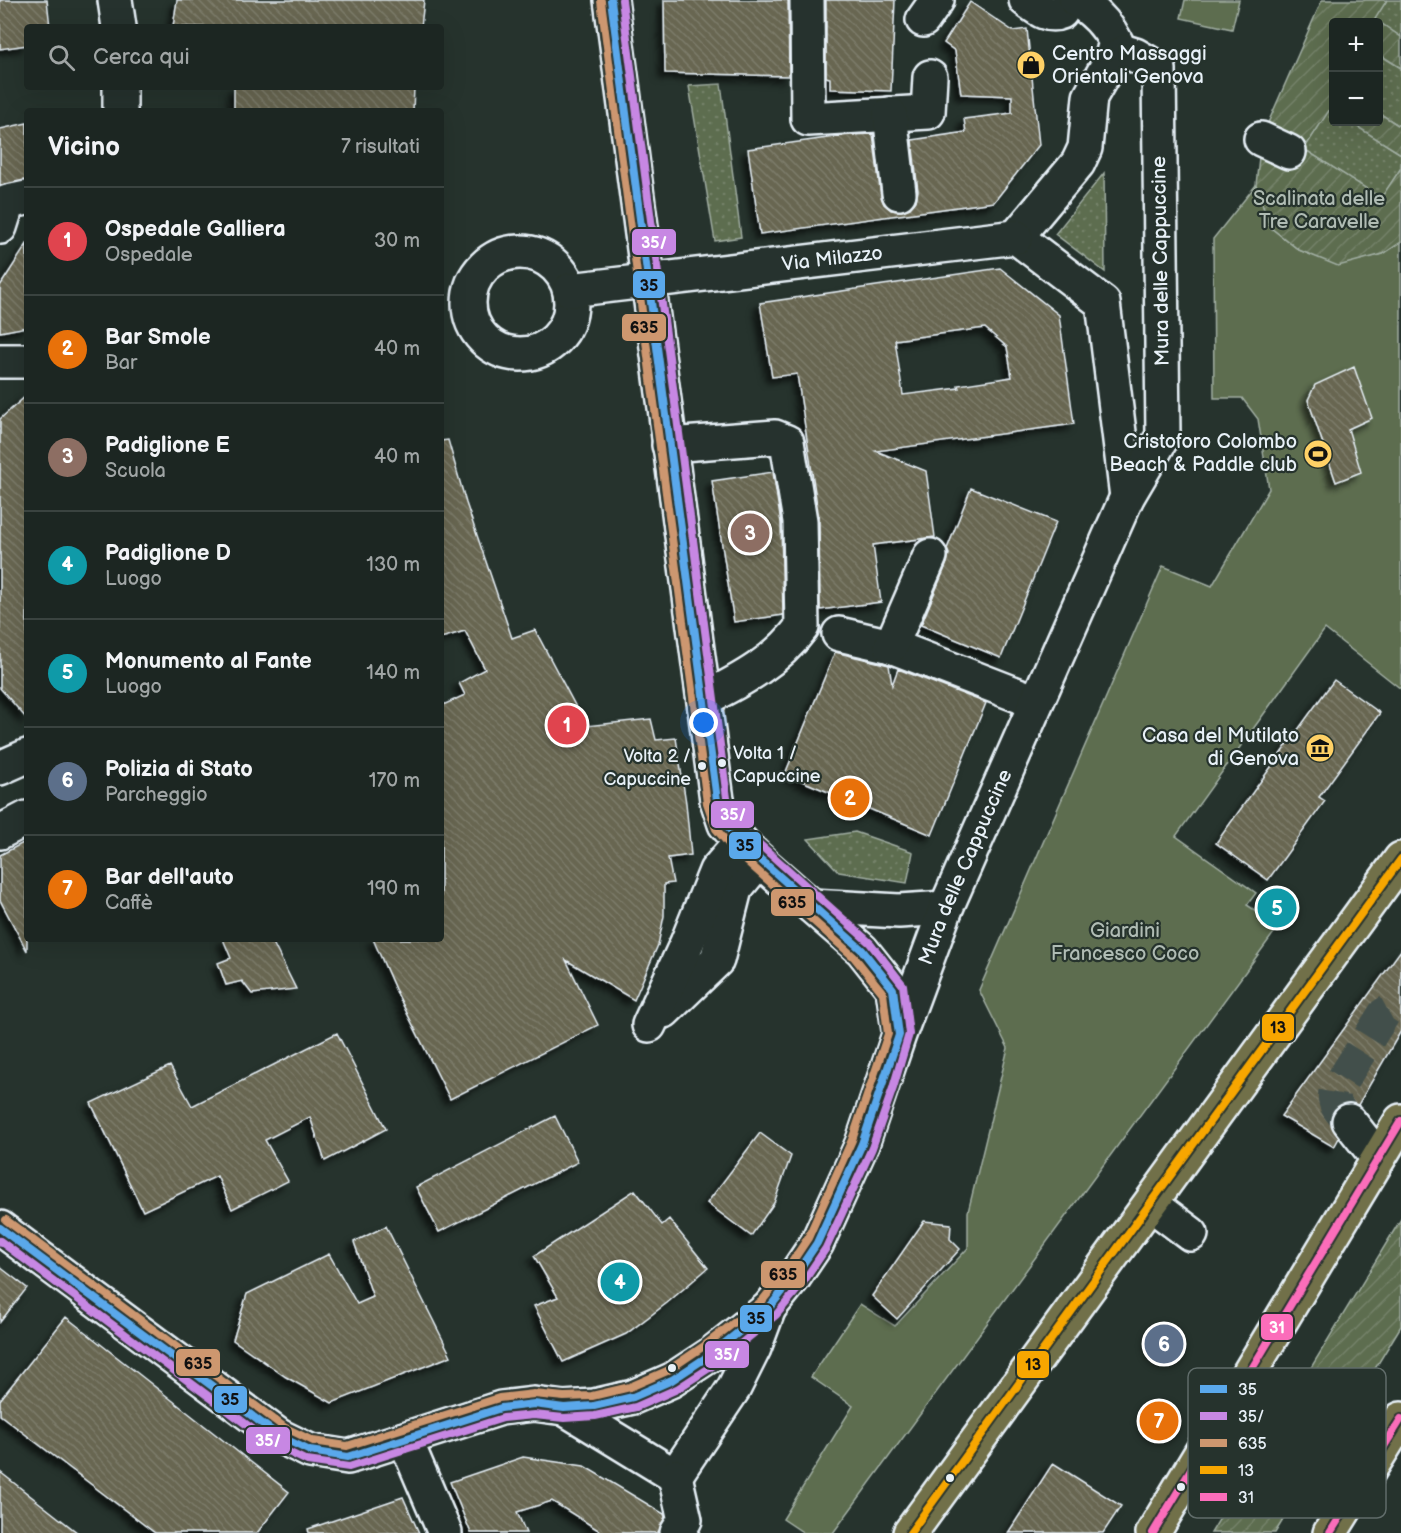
<!DOCTYPE html>
<html lang="it">
<meta charset="utf-8">
<style>
body{margin:0;font-family:"Balsamiq Sans",sans-serif;background:#29322f;color:#f1f3f6}
.controls{position:absolute;right:18px;top:18px;display:grid;overflow:hidden;border-radius:6px;box-shadow:0 6px 24px #0002}
.controls button{width:54px;height:54px;display:grid;place-items:center;padding:0;border:0;border-bottom:2px solid #3a4340;background:#1c2622;color:#f1f3f6;font:30px sans-serif}
.you{position:absolute;left:704px;top:723px;width:21px;height:21px;margin:-15px;border:4px solid #fff;border-radius:50%;background:#1a73e8;box-shadow:0 0 0 9px #1a73e833}
.badge{display:grid;place-items:center;width:39px;height:39px;border-radius:50%;background:#2563eb;color:#fff;font-size:20px;font-weight:700}
.pin{position:absolute;translate:-50% -50%;border:3px solid #fff;box-shadow:0 2px 6px #0006}
.list{margin:0;padding:0;list-style:none}
h2{display:flex;justify-content:space-between;align-items:center;height:78px;margin:0;padding:0 24px;font-size:26px}
h2 small{font-size:20px;font-weight:400;color:#a0a5a5}
.list li{display:grid;grid-template-columns:39px 1fr auto;gap:18px;align-items:center;box-sizing:border-box;height:108px;padding:0 24px;border-top:2px solid #3a4340}
.list b{display:block;font-size:22px;white-space:nowrap}
.list p{margin:0;font-size:20px;white-space:nowrap;color:#a0a5a5}
.list em{font-size:20px;font-style:normal;color:#a0a5a5}
.icon{flex:none;width:33px;height:33px;fill:none;stroke:currentColor;stroke-width:2;stroke-linecap:round;stroke-linejoin:round}
.map{position:relative;flex:none;width:1401px;height:1533px;overflow:hidden}
.search{position:absolute;background:#1c2622;box-shadow:0 6px 24px #0002;left:24px;top:24px;width:420px;height:66px;display:flex;align-items:center;gap:15px;box-sizing:border-box;padding:0 21px;border-radius:6px;color:#a0a5a5;font-size:22px}
.panel{position:absolute;background:#1c2622;box-shadow:0 6px 24px #0002;left:24px;top:108px;width:420px;height:834px;border-radius:6px}
.map>svg:first-child{display:block}
.grass{fill:url(#grass-dots);stroke:#a2afa4;stroke-width:1.5}
.park{fill:#5d6d4f;stroke:#a2afa4;stroke-width:1.5}
.garden{fill:url(#garden-furrows);stroke:#a2afa4;stroke-width:1.5}
.building{fill:url(#building-back-hatch);stroke:#e8f1f8;stroke-width:1.5;fill-rule:evenodd;filter:url(#shadow)}
.lines{fill:none;stroke-linecap:round;stroke-linejoin:round}
.minor-tunnel{stroke:#43504b;stroke-width:33;stroke-dasharray:33 16;stroke-linecap:butt}
.minor-casing{stroke:#e8f1f8;stroke-width:38}
.major-casing{stroke:#e8f1f8;stroke-width:38}
.minor{stroke:#26332d;stroke-width:33}
.major{stroke:#71704a;stroke-width:33}
.bus-1-casing{stroke:#26332d;stroke-width:12}
.bus-2-casing{stroke:#26332d;stroke-width:12}
.bus-3-casing{stroke:#26332d;stroke-width:12}
.bus-4-casing{stroke:#26332d;stroke-width:12}
.bus-5-casing{stroke:#26332d;stroke-width:12}
.bus-1{stroke:#5aa8eb;stroke-width:8}
.bus-2{stroke:#c787e3;stroke-width:8}
.bus-3{stroke:#cd976f;stroke-width:8}
.bus-4{stroke:#f7a600;stroke-width:8}
.bus-5{stroke:#fb6dba;stroke-width:8}
.bus-dot{fill:#e8f1f8;stroke:#26332d;stroke-width:2}
.labels{text-anchor:middle;dominant-baseline:central;stroke-width:4.5;stroke-linejoin:round;paint-order:stroke}
.bus-label{font-size:18px;fill:#e8f1f8;stroke:#26332d;text-anchor:start}
.poi-label{font-size:20px;fill:#e8f1f8;stroke:#26332d;text-anchor:end}
.park-label{font-size:20px;fill:#b0bcb4;stroke:#26332d}
.street-label{font-size:20px;fill:#e8f1f8;stroke:#26332d}
.key{fill:#26332d;stroke:#606c6a;stroke-width:1.5}
.key-label{font-size:16px;fill:#e8f1f8}
.line-badge{stroke:#26332d;stroke-width:2}
.badge-label{font-size:16px;text-anchor:middle;font-weight:bold;fill:#fff}
.pale-badge-label{font-size:16px;text-anchor:middle;font-weight:bold;fill:#111}
</style>
<div class="map">
<svg width="1401" height="1533" viewBox="0 0 1401 1533">
<defs>
<pattern id="grass-dots" width="8" height="8" patternUnits="userSpaceOnUse" patternTransform="scale(1.5)"><rect width="8" height="8" fill="#5d6d4f"/><path d="M2 2h.1M6 6h.1" fill="none" stroke="#748269" stroke-width="1.8" stroke-linecap="round"/></pattern>
<pattern id="garden-furrows" width="10" height="10" patternUnits="userSpaceOnUse" patternTransform="scale(1.5)"><rect width="10" height="10" fill="#5d6d4f"/><path d="M-1 1l2-2M0 10L10 0M9 11l2-2" fill="none" stroke="#748269"/></pattern>
<pattern id="building-back-hatch" width="6" height="6" patternUnits="userSpaceOnUse" patternTransform="scale(1.5)"><rect width="6" height="6" fill="#676651"/><path d="M-1 5l2 2M0 0l6 6M5-1l2 2" fill="none" stroke="#7d7c6b"/></pattern>
<filter id="shadow"><feDropShadow dx="-5.5" dy="5.5" stdDeviation="3" flood-color="#0009"/></filter>
</defs>
<rect width="100%" height="100%" fill="#26332d"/>
<filter id="ink" filterUnits="userSpaceOnUse"><feTurbulence type="fractalNoise" baseFrequency=".0167" numOctaves="2"/><feDisplacementMap in="SourceGraphic" scale="12" xChannelSelector="R" yChannelSelector="G"/><feConvolveMatrix kernelMatrix="1 2 1 2 8 2 1 2 1" color-interpolation-filters="sRGB"/></filter>
<g filter="url(#ink)">
<path class="grass" d="M1387 0H1401V37L1374 19Z
M1378 54 1401 68V127L1379 113Z
M721 84 741 237 715 241 689 86Z
M1330 108 1333 111 1334 122H1350L1401 154V168L1381 199 1304 149Z
M1104 173 1105 272 1055 234Z
M855 832 913 852 907 883 839 872 808 839Z"/>
<path class="park" d="M1185 0H1239L1232 29 1181 18Z
M1256 185 1270 227 1299 250 1338 265 1383 254 1401 242V689L1325 629 1176 836 1256 893 1247 905 1279 926 833 1533H804L783 1519 853 1406 811 1377 860 1304 895 1326 968 1248V1212L1008 1048 979 990 1163 566 1212 586 1269 489 1258 419 1242 398H1214L1213 239Z"/>
<path class="garden" d="M1322 0H1387L1375 19 1401 37V68L1379 54 1378 22H1334L1333 111 1330 109 1304 149 1381 198 1401 168V242L1383 254 1338 266 1299 250 1270 227 1256 185 1261 139Z
M1379 113 1401 127V154L1350 122H1378Z
M1401 1219V1326L1275 1533H1211Z"/>
<path class="building" d="M0 0H47L50 27H27V45L0 49Z
M177 0H424L421 27H173Z
M664 0H788L789 76 665 73Z
M826 0H895L891 91 830 89V78L826 77Z
M970 2 1013 31 1027 29 1039 145 994 202 760 234 748 149 849 135 873 134 881 196 884 204 891 210 902 211 910 208 916 201 918 191 912 140 966 132 964 119 1012 113V96L961 94 955 51 944 43Z
M234 87H414L413 111H234Z
M27 123V180L0 186V129Z
M27 244V327L0 332V286Z
M1000 268 1059 315 1074 424 876 451 926 471 935 537 873 545 881 602 820 610 819 518 797 374 772 377 760 303ZM985 328 1007 347 1012 377 958 385 959 388 903 395 895 340Z
M1354 367 1372 418 1348 429 1361 472 1336 482 1308 400 1315 385Z
M27 395V719L0 688V419Z
M448 440 466 503 512 638 535 630 586 726 651 719 656 740 676 738 686 803 691 855 668 858 673 883 664 884V916L658 945 634 1000 566 960 598 1025 450 1099 395 989 373 939H441V706L465 695 459 683 485 669 465 631 441 638V441Z
M773 472 781 523 783 615 734 622 712 481Z
M971 488 1056 522 1001 658 921 625 947 563 949 554 947 549Z
M835 652 889 665 892 685 898 669 986 703 932 835 785 774Z
M1334 680 1380 713 1319 797 1325 801 1268 880 1216 843Z
M27 841V951L0 900V855Z
M223 939H271L296 989 252 994 242 981 226 985 218 963 231 958Z
M1401 950V1031L1358 1105 1346 1103 1337 1107 1332 1113 1331 1124 1339 1138 1334 1147 1281 1116Z
M337 1033 386 1129 325 1161 310 1117 265 1140 288 1181 232 1209 217 1176 143 1211 91 1103 170 1066 192 1106Z
M555 1116 578 1162 439 1232 416 1187Z
M760 1133 791 1156 774 1203 751 1236 707 1203Z
M635 1190 662 1225 669 1219 708 1268 667 1303 626 1334 563 1362 534 1306 558 1297 534 1256Z
M924 1221 951 1224 950 1239 960 1249 897 1319 872 1296Z
M386 1226 451 1356 332 1403 286 1377 233 1340 247 1294 329 1254 357 1304 373 1297 354 1242Z
M0 1267 27 1288 0 1322Z
M66 1317 289 1492 257 1533H155L0 1415V1400Z
M523 1457 584 1466 664 1514 665 1517 659 1531 657 1533H603L552 1501 517 1512 526 1533H471L450 1482Z
M1053 1463 1121 1506 1103 1533H1008Z
M0 1472 78 1533H0Z
M403 1497 419 1533H309L308 1529Z"/>
<g class="lines">
<path class="minor-tunnel" d="M1349 1121C1341 1112 1332 1105 1335 1092L1384 1014 1395 1008 1401 1007"/>
<g class="minor-casing">
<g id="minor">
<path d="M115 0 119 27"/>
<path d="M611 0 717 800 725 824 741 842 759 860 862 950 893 989 899 1030"/>
<path d="M807 0 808 119 928 112 930 77"/>
<path d="M1026 0C1037 8 1047 18 1061 12"/>
<path d="M1076 0C1093 10 1107 24 1116 42L1111 60 1090 97 1085 148 1078 163 1016 237 1103 303 1127 497"/>
<path d="M923 20 937 0"/>
<path d="M120 111V87"/>
<path d="M890 114 899 193"/>
<path d="M1261 139 1289 152"/>
<path d="M0 227 8 202 27 198"/>
<circle cx="520" cy="303" r="51"/>
<path id="s1" d="M570 290 1016 237"/>
<path d="M0 361H27"/>
<path d="M669 445 775 437 787 442 800 521 802 627C777 661 742 680 704 699"/>
<path d="M839 634 891 646 1036 702"/>
<path d="M891 646 930 556"/>
<path d="M0 768 27 756"/>
<path d="M0 832 27 818"/>
<path d="M812 906 899 911 946 908"/>
<path d="M664 1011 717 960 735 889 759 860"/>
<path d="M649 1025 687 943 716 871 741 842"/>
<path d="M1349 1121 1378 1158"/>
<path d="M1151 1204 1191 1234"/>
<path id="s2" d="M0 1228 279 1436 310 1451 348 1457 501 1408 534 1404 564 1408 594 1406 633 1397 672 1380 710 1355 769 1308 794 1277 817 1243 862 1144 899 1035 946 908 1127 497 1163 436 1159 69 1135 55 1125 52 1111 60"/>
<path d="M564 1408 675 1476 734 1388 754 1348 769 1308"/>
<path d="M405 1439 445 1533"/>
<path d="M675 1476 685 1520 677 1533"/>
</g>
</g>
<g class="major-casing">
<path id="major" d="M910 1533 1401 859
M1153 1533 1401 1121
M1330 1533 1401 1419"/>
</g>
<use href="#minor" class="minor"/>
<use href="#major" class="major"/>
<g class="bus-1-casing">
<path id="bus-1" d="M0 1228 279 1436 310 1451 348 1457 501 1408 534 1404 564 1408 594 1406 633 1397 672 1380 710 1355 769 1308 794 1277 817 1243 862 1144 899 1035 893 989 862 950 741 842 725 824 717 800 611 0"/>
</g>
<g class="bus-2-casing">
<path id="bus-2" d="M0 1241 274 1445 307 1461 349 1467 503 1418 534 1415 564 1418 595 1416 636 1407 677 1389 717 1363 776 1315 802 1284 826 1248 872 1148 893 1088 909 1034 903 985 870 943 749 835 734 819 727 798 622 0"/>
</g>
<g class="bus-3-casing">
<path id="bus-3" d="M6 1220 284 1427 313 1441 347 1446 499 1398 534 1394 564 1397 592 1396 630 1387 667 1371 704 1346 762 1301 786 1271 808 1238 852 1140 888 1034 883 993 854 957 733 849 716 829 707 803 601 1"/>
</g>
<g class="bus-4-casing">
<path id="bus-4" d="M910 1533 1401 859"/>
</g>
<g class="bus-5-casing">
<path id="bus-5" d="M1153 1533 1401 1121
M1330 1533 1401 1419"/>
</g>
<use href="#bus-1" class="bus-1"/>
<use href="#bus-2" class="bus-2"/>
<use href="#bus-3" class="bus-3"/>
<use href="#bus-4" class="bus-4"/>
<use href="#bus-5" class="bus-5"/>
</g>
</g>
<defs>
<g id="shop-disc" transform="scale(1.5)"><circle r="9.5" fill="#ffd166" stroke="#26332d"/><path d="M-5-2.5h2.3a2.7 3.5 0 0 1 5.4 0H5L5.5 6h-11ZM-1.5-2.5h3a1.5 2.3 0 0 0-3 0Z" fill="#111"/></g>
<g id="stadium-disc" transform="scale(1.5)"><circle r="9.5" fill="#ffd166" stroke="#26332d"/><path d="M0-5a6.5 5 0 1 0 0 10a6.5 5 0 1 0 0-10ZM-3.5-1.8h7v3.6h-7Z" fill="#111"/></g>
<g id="museum-disc" transform="scale(1.5)"><circle r="9.5" fill="#ffd166" stroke="#26332d"/><path d="M0-6L6-3V-2H-6V-3ZM-5-1h2V3h-2ZM-1-1h2V3h-2ZM3-1h2V3H3ZM-6 4H6V6H-6Z" fill="#111"/></g>
</defs>
<g fill-rule="evenodd">
<use href="#shop-disc" x="1031" y="65"/>
<use href="#stadium-disc" x="1318" y="454"/>
<use href="#museum-disc" x="1320" y="748"/>
</g>
<g class="bus-dot">
<circle cx="722" cy="763" r="5"/>
<circle cx="702" cy="766" r="5"/>
<circle cx="672" cy="1368" r="5"/>
<circle cx="950" cy="1478" r="5"/>
<circle cx="1181" cy="1487" r="5"/>
</g>
<g class="labels">
<g class="bus-label">
<text x="733" y="753">Volta 1 /<tspan x="733" dy="23">Capuccine</tspan></text>
<text x="691" y="756" text-anchor="end">Volta 2 /<tspan x="691" dy="23">Capuccine</tspan></text>
</g>
<g class="poi-label">
<text x="1052" y="54" text-anchor="start">Centro Massaggi<tspan x="1052" dy="23">Orientali Genova</tspan></text>
<text x="1297" y="442">Cristoforo Colombo<tspan x="1297" dy="23">Beach &amp; Paddle club</tspan></text>
<text x="1299" y="736">Casa del Mutilato<tspan x="1299" dy="23">di Genova</tspan></text>
</g>
<g class="park-label">
<text x="1319" y="199">Scalinata delle<tspan x="1319" dy="23">Tre Caravelle</tspan></text>
<text x="1125" y="931">Giardini<tspan x="1125" dy="23">Francesco Coco</tspan></text>
</g>
<g class="street-label">
<text stroke="none"><textPath href="#s1" startOffset="264">Via Milazzo</textPath></text>
<text transform="translate(1161 261) rotate(-91)">Mura delle Cappuccine</text>
<text stroke="none"><textPath href="#s2" startOffset="1364">Mura delle Cappuccine</textPath></text>
</g>
</g>
<rect x="1188" y="1368" width="198" height="150" rx="9" class="key"/>
<rect x="1200" y="1385" width="27" height="8" fill="#5aa8eb"/>
<rect x="1200" y="1412" width="27" height="8" fill="#c787e3"/>
<rect x="1200" y="1439" width="27" height="8" fill="#cd976f"/>
<rect x="1200" y="1466" width="27" height="8" fill="#f7a600"/>
<rect x="1200" y="1493" width="27" height="8" fill="#fb6dba"/>
<g class="key-label">
<text x="1238" y="1395">35</text>
<text x="1238" y="1422">35/</text>
<text x="1238" y="1449">635</text>
<text x="1238" y="1476">13</text>
<text x="1238" y="1503">31</text>
</g>
<g class="line-badge">
<rect x="631" y="228" width="46" height="28" rx="6" fill="#c787e3"/>
<rect x="632" y="270" width="34" height="29" rx="6" fill="#5aa8eb"/>
<rect x="621" y="313" width="46" height="29" rx="6" fill="#cd976f"/>
<rect x="710" y="800" width="45" height="29" rx="6" fill="#c787e3"/>
<rect x="728" y="831" width="34" height="29" rx="6" fill="#5aa8eb"/>
<rect x="770" y="888" width="45" height="29" rx="6" fill="#cd976f"/>
<rect x="1261" y="1013" width="34" height="29" rx="6" fill="#f7a600"/>
<rect x="760" y="1260" width="46" height="29" rx="6" fill="#cd976f"/>
<rect x="739" y="1304" width="34" height="29" rx="6" fill="#5aa8eb"/>
<rect x="1260" y="1313" width="34" height="28" rx="6" fill="#fb6dba"/>
<rect x="704" y="1340" width="46" height="29" rx="6" fill="#c787e3"/>
<rect x="175" y="1348" width="46" height="29" rx="6" fill="#cd976f"/>
<rect x="1016" y="1350" width="34" height="29" rx="6" fill="#f7a600"/>
<rect x="213" y="1385" width="35" height="29" rx="6" fill="#5aa8eb"/>
<rect x="245" y="1426" width="46" height="29" rx="6" fill="#c787e3"/>
</g>
<g class="badge-label">
<text x="654" y="248">35/</text>
<text x="733" y="820">35/</text>
<text x="1277" y="1333">31</text>
<text x="727" y="1360">35/</text>
<text x="268" y="1446">35/</text>
</g>
<g class="pale-badge-label">
<text x="649" y="291">35</text>
<text x="644" y="333">635</text>
<text x="745" y="851">35</text>
<text x="792" y="908">635</text>
<text x="1278" y="1033">13</text>
<text x="783" y="1280">635</text>
<text x="756" y="1324">35</text>
<text x="198" y="1369">635</text>
<text x="1033" y="1370">13</text>
<text x="230" y="1405">35</text>
</g>
</svg>
<div class="controls">
<button>+</button>
<button>−</button>
</div>
<div class="you"></div>
<div class="pin badge" style="left:567px;top:725px;background:#e0444e">1</div>
<div class="pin badge" style="left:850px;top:798px;background:#e8710a">2</div>
<div class="pin badge" style="left:750px;top:533px;background:#8d6e63">3</div>
<div class="pin badge" style="left:620px;top:1282px;background:#0f9aa8">4</div>
<div class="pin badge" style="left:1277px;top:908px;background:#0f9aa8">5</div>
<div class="pin badge" style="left:1164px;top:1344px;background:#5c6f8a">6</div>
<div class="pin badge" style="left:1159px;top:1421px;background:#e8710a">7</div>
<div class="search"><svg class="icon" aria-label="search" viewBox="0 0 24 24"><circle cx="10" cy="10" r="6"/><path d="M15 15l6 6"/></svg>Cerca qui</div>
<section class="panel">
<h2>Vicino<small>7 risultati</small></h2>
<ul class="list">
<li><span class="badge" style="background:#e0444e">1</span><div><b>Ospedale Galliera</b><p>Ospedale</p></div><em>30 m</em></li>
<li><span class="badge" style="background:#e8710a">2</span><div><b>Bar Smole</b><p>Bar</p></div><em>40 m</em></li>
<li><span class="badge" style="background:#8d6e63">3</span><div><b>Padiglione E</b><p>Scuola</p></div><em>40 m</em></li>
<li><span class="badge" style="background:#0f9aa8">4</span><div><b>Padiglione D</b><p>Luogo</p></div><em>130 m</em></li>
<li><span class="badge" style="background:#0f9aa8">5</span><div><b>Monumento al Fante</b><p>Luogo</p></div><em>140 m</em></li>
<li><span class="badge" style="background:#5c6f8a">6</span><div><b>Polizia di Stato</b><p>Parcheggio</p></div><em>170 m</em></li>
<li><span class="badge" style="background:#e8710a">7</span><div><b>Bar dell'auto</b><p>Caffè</p></div><em>190 m</em></li>
</ul>
</section>
</div>
